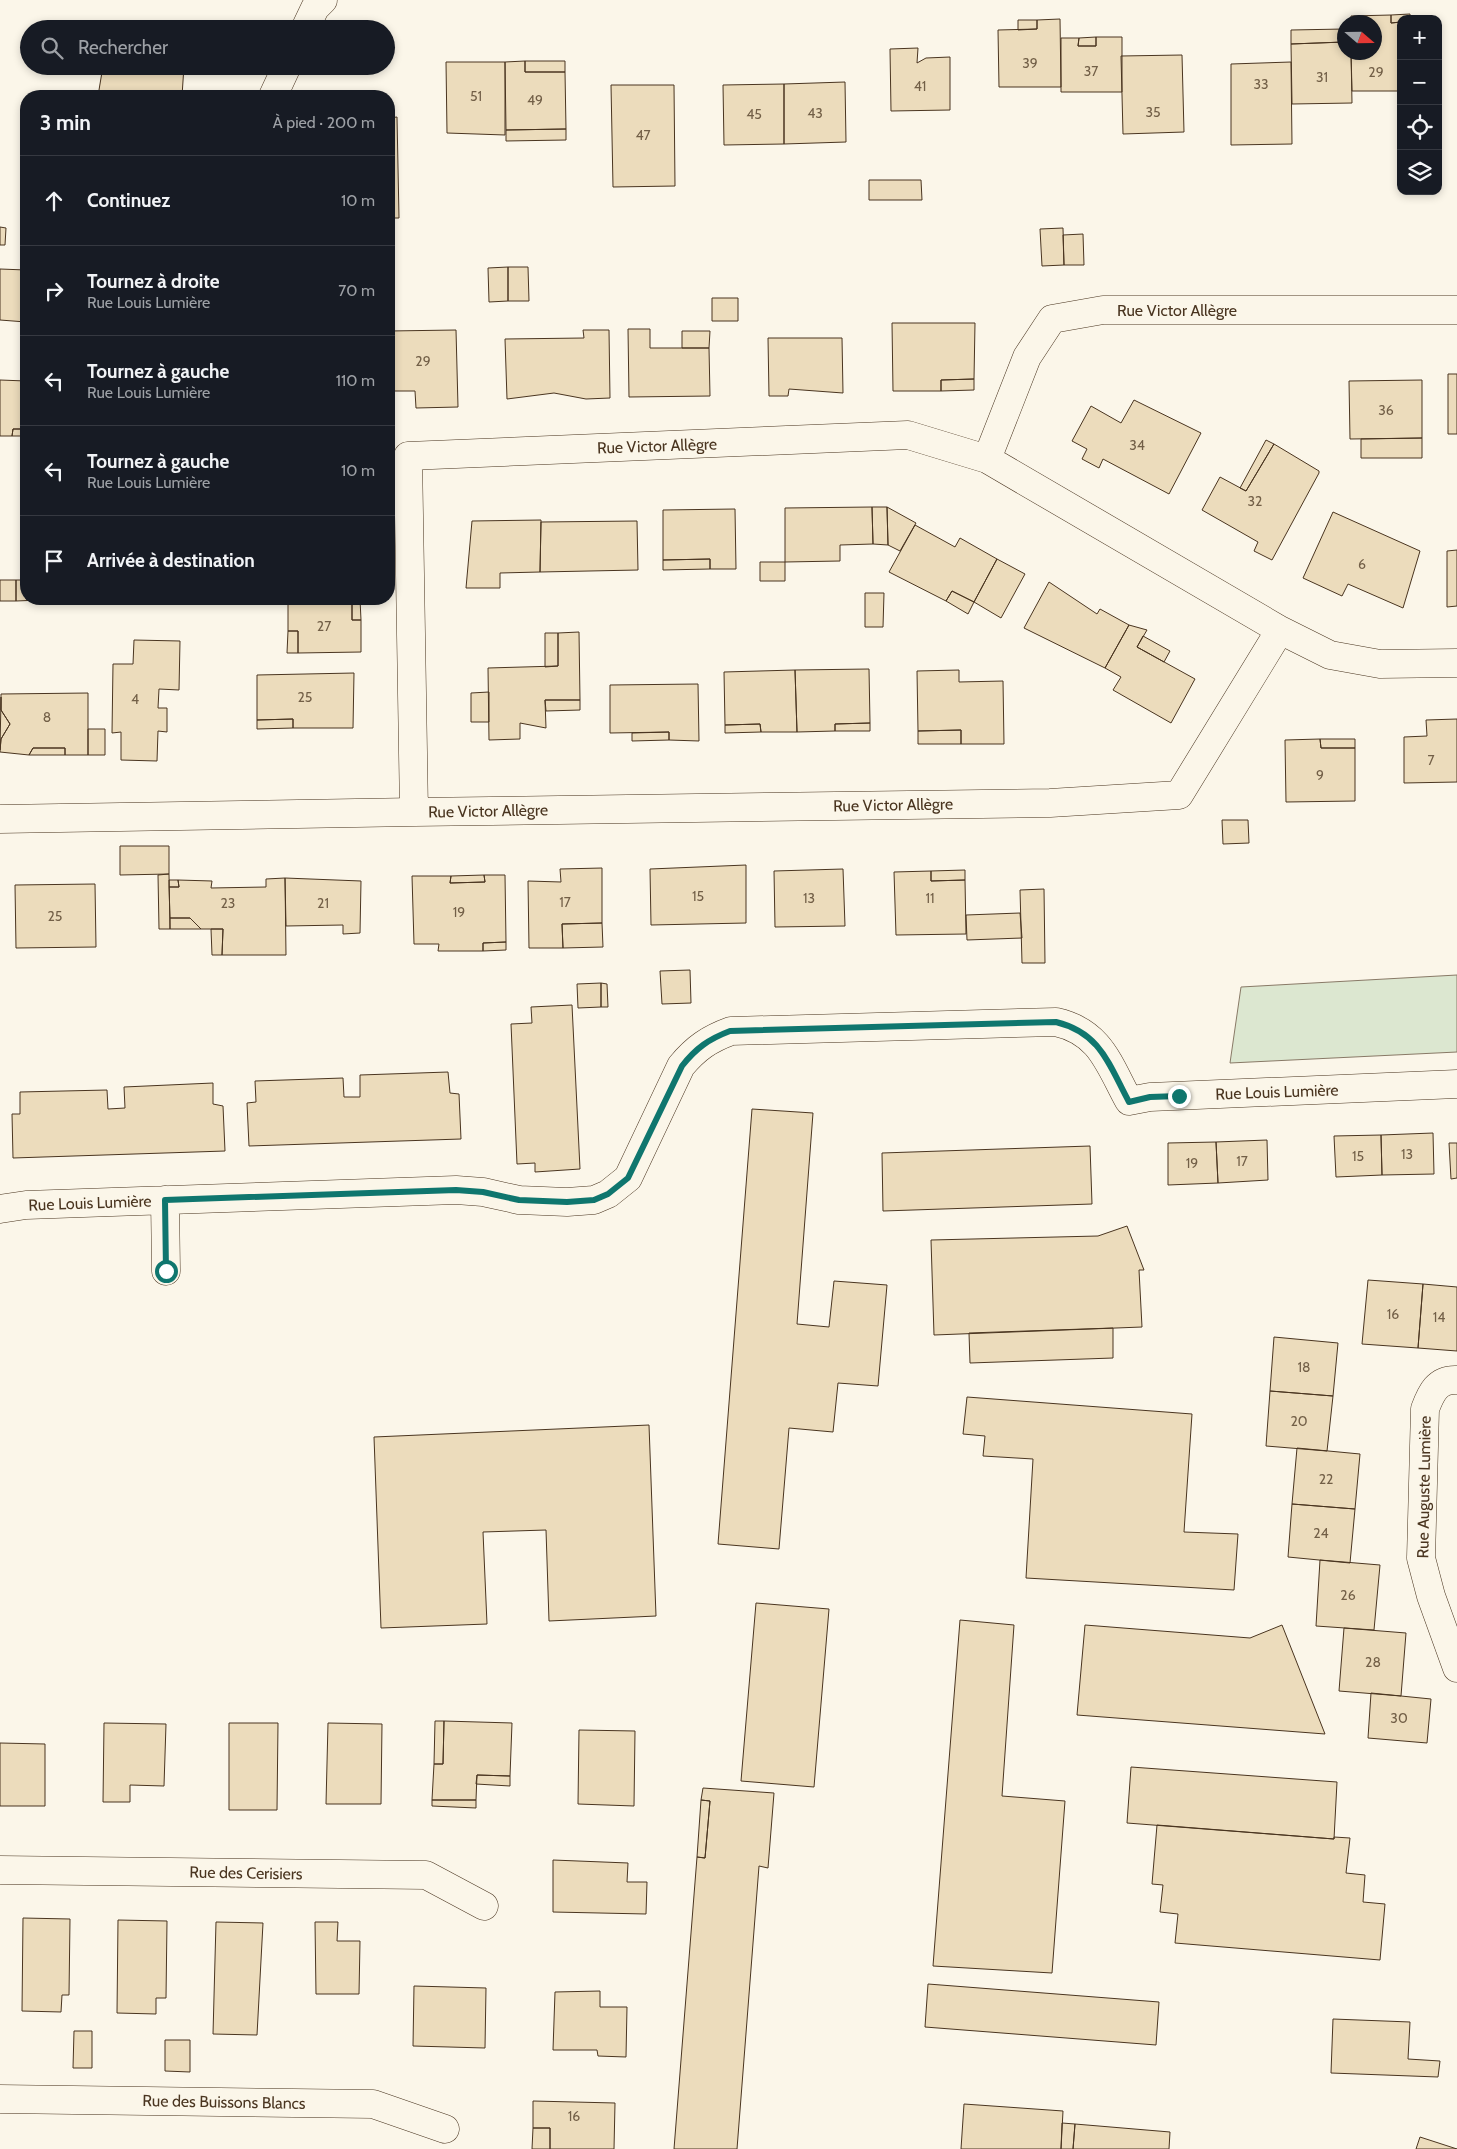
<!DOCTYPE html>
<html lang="fr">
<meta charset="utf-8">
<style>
body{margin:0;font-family:Cabin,sans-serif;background:#242831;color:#f1f3f6}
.controls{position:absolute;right:15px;top:15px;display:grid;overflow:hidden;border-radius:10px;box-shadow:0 2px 8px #0003}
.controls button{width:45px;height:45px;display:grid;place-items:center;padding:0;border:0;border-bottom:1px solid #363941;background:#171b24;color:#f1f3f6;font:25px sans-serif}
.compass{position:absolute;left:1337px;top:15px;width:45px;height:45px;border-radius:50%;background:#171b24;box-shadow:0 2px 8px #0003;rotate:110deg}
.stop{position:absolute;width:15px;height:15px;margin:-11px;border:4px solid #0f766e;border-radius:50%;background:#fff}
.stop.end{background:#0f766e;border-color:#fff;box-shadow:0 1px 5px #0008}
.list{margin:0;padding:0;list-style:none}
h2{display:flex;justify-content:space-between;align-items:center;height:65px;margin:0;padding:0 20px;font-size:21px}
h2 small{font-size:16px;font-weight:400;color:#9ea1a6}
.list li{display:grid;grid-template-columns:32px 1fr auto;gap:15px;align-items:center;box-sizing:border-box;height:90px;padding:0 20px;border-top:1px solid #363941}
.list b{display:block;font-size:19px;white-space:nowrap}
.list p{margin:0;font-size:16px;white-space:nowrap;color:#9ea1a6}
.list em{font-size:16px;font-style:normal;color:#9ea1a6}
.icon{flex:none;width:28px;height:28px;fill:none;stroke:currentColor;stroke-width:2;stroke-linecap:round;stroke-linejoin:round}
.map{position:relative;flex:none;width:1457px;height:2149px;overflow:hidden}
.search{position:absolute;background:#171b24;box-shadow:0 2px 8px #0003;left:20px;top:20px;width:375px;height:55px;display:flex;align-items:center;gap:12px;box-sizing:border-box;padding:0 18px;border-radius:28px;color:#9ea1a6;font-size:19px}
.panel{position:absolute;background:#171b24;box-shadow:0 2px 8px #0003;left:20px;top:90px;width:375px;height:515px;border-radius:20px}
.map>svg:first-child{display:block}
.green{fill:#dce7d0;stroke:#887966}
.building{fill:#ecdcbc;stroke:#4a3520}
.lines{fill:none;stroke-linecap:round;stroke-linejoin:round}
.minor-casing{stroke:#4a3520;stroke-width:29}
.minor{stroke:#fbf6e9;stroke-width:28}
.route{stroke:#0f766e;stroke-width:6}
.labels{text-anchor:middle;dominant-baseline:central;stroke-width:4;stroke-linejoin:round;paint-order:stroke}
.number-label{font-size:14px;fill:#725f47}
.street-label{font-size:16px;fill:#4a3520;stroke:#fbf6e9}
</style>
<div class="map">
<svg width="1457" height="2149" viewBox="0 0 1457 2149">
<rect width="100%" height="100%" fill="#fbf6e9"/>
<path class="green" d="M1457 975V1052L1230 1063 1241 987Z"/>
<path class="building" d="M1410 14V19H1401V22L1391 23V15Z
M1391 15V23L1401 22V91H1352L1351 52H1374V22H1351V16Z
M1060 19 1061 87H999L998 30 1037 29V20Z
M1018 20H1037V29L1018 30Z
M1344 29V42L1291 44V30Z
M1096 37V46H1078L1079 38Z
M1096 37H1122V92H1061V38H1079L1078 46H1096Z
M1344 42V52H1351L1352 103 1292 104 1291 44Z
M918 48 917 63 926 58 950 57V110L891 111 890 49Z
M1182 55 1184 132 1123 134 1121 56Z
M525 61H565V72H525Z
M525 61V72H565L566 129 506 130 505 62Z
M446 62H505V135L447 133Z
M1291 62 1292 144 1231 145V64Z
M103 66H184L182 96H98Z
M845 82 846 142 784 144V84Z
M784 84V144L724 145 723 85Z
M611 85H674L675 186 613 187Z
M397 117 399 218H389V118Z
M566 129V140L506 141V130Z
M869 180H921L922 200H869Z
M0 227 6 228 5 245H0Z
M1063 228 1064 265 1042 266 1040 229Z
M1083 234 1084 265H1064L1063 235Z
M508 267V301L489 302 488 268Z
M508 267H528L529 301H508Z
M0 269 26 270V322L0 320Z
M712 298H738V321H712Z
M892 323H975L974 379 941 380V391H893Z
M628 329H650V348H709L710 396 629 397Z
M456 330 458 407 416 408 415 391H389V331Z
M583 330H609L610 398 586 399 554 393 507 399 505 339 584 338Z
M682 331H710L709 348H682Z
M768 338H842L843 393 789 389 788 396H769Z
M1448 374H1457V434H1448Z
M974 379V390L941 391V380Z
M0 380 26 381V429H13L12 436H0Z
M1422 380V438L1350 439 1349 381Z
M1134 400 1201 433 1169 494 1103 459 1099 468 1082 459 1087 449 1072 441 1091 406 1121 423Z
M13 429H26V436H12Z
M1422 438V458H1361V439Z
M1266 440 1274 444 1246 491 1240 488Z
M1274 444 1319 471V473L1272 560 1254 551 1258 542 1202 510 1220 477 1246 491Z
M872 507H887L888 545 873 544Z
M872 507 873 544 840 545V561L785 562V508Z
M887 507 916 523 900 551 888 545Z
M735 509 736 569H710V559L663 560V510Z
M1333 512 1420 551 1403 608 1348 584 1342 596 1303 578Z
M541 520 540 572 500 573V588H466L472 521Z
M637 521 638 570 540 572 541 522Z
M915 525 955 547 960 538 997 559 974 602 952 591 946 601 889 572Z
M1457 550V606L1447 607V551Z
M710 559V569L663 570V560Z
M997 559 1025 574 1001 618 974 602Z
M760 562H785V581H760Z
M0 580H16V601H0Z
M16 580H26V599L40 600 16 601Z
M1049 582 1097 614 1100 609 1129 625 1105 668 1024 628Z
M952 591 974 602 968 614 946 601Z
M865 593H884L883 627H865Z
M288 599H352V620H361V652L298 653V631H288Z
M352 599H360L361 620H352Z
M1129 625 1147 630 1137 647 1195 679 1171 723 1113 690 1121 677 1105 668Z
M288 631H298V653H287Z
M579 632 580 700H545L546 728 520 723V739L489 740 488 668 558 666V633Z
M545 633H558V666L545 667Z
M1143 636 1170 651 1164 662 1137 647Z
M134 640 180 641 179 690 159 689 158 708H167V732L158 731 157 761 121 760V732L112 733 113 664H133Z
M869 669 870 723 835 724V731L797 732 795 670Z
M795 670 797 732H761L760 724 725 725 724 672Z
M959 670V682L1003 681 1004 744H961V730L918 731 917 671Z
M354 673 353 728H293V719L257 720V675Z
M698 684 699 741 669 740V732L610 733V685Z
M489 692V722H471V693Z
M88 693V755H65V748H33L29 755 0 752 1 739 10 724 1 710V694Z
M1 697V710L10 724 1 739 0 750Z
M545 700H580V710L546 711Z
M293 719V728L257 729V720Z
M1457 719V782L1404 783V737L1427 736 1426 720Z
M870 723V731H835V724Z
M760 724 761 732 725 733V725Z
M88 729H105V755H88Z
M961 730V744H918V731Z
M669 732V740L632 741V733Z
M1320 739 1321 748H1355V801L1286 802 1285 740Z
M1320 739H1355V748H1321Z
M33 748H65V755H29Z
M1222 820H1248L1249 843 1223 844Z
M120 846H169V874L120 875Z
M746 865V923L651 925 650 869Z
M602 868V923L562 924 563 948H529L528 881 561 882 560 869Z
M843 869 845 926 775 927 774 871Z
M965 870V880L931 881V871Z
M931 871V881L965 880 966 934 896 935 894 872Z
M169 874 170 929H159L158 875Z
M484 875H505L506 942 483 943V951H438L439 944H414L412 876H451L450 883 485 882Z
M484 875 485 882 450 883 451 876Z
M285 878 286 955H222L223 929H201L190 918H170L169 887H179L178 880 212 881 211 888 266 887V879Z
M285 878 361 881 360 933 343 934V925L286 926Z
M169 880H178L179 887H169Z
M95 884 96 947 16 948 15 885Z
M1044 889 1045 963H1022L1020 890Z
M1020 913 1022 938 967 940 966 915Z
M170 918H190L201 929H170Z
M602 923 603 947 563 948 562 924Z
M211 929H223L222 955H212Z
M506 942V950L483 951V943Z
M690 970 691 1003 662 1004 660 971Z
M601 983 607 984 608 1007H601Z
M601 983V1007L578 1008 577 984Z
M572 1005 580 1169 535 1172V1163L517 1164 511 1024 532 1023 531 1007Z
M448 1072 450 1093 459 1094 461 1139 249 1146 247 1103 256 1102 255 1081 343 1078 344 1097H360V1075Z
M213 1083V1104L223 1106 225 1151 13 1158 12 1114H20V1092L107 1090 108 1109 125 1108 124 1087Z
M752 1109 813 1113 797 1324 829 1327 834 1281 887 1285 878 1386 838 1383 833 1432 789 1428 779 1549 718 1544Z
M1433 1133 1434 1174 1382 1175 1381 1135Z
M1381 1135 1382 1175 1336 1177 1334 1136Z
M1267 1140 1268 1180 1218 1183 1216 1142Z
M1216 1142 1218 1183 1168 1185V1143Z
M1449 1143H1457V1178L1451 1179Z
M1090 1146 1092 1204 883 1211 882 1153Z
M1127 1226 1144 1270H1139L1142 1327 934 1335 931 1240 1098 1236Z
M1368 1280 1423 1284 1418 1348 1362 1344Z
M1423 1284 1457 1287V1351L1418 1348Z
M1113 1328V1358L970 1363 969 1333Z
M1274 1337 1338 1343 1333 1396 1270 1391Z
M1270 1391 1333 1396 1327 1451 1266 1446Z
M967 1397 1192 1414 1184 1532 1238 1534 1234 1590 1026 1578 1033 1459 983 1456 985 1436 963 1434Z
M649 1425 656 1616 549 1621 546 1530 483 1532 487 1624 381 1628 374 1437Z
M1297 1448 1360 1454 1355 1509 1292 1504Z
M1292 1504 1355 1509 1350 1563 1288 1557Z
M1320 1560 1380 1565 1374 1630 1316 1626Z
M756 1603 829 1609 814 1787 741 1781Z
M960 1620 1014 1625 1002 1796 1065 1801 1052 1973 933 1966Z
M1085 1625 1250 1638 1282 1625 1325 1734 1077 1715Z
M1344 1628 1406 1633 1401 1696 1339 1691Z
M1371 1693 1431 1699 1427 1743 1368 1738Z
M435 1721H444L443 1764H434Z
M444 1721 512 1723 510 1776 477 1775 476 1800H432L434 1764H443Z
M104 1723 166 1724 164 1786 130 1785V1802H103Z
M229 1723H278L277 1810H229Z
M328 1723 382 1724 381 1804H326Z
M579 1730 635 1731 634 1806 578 1804Z
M0 1743 45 1744V1806H0Z
M1131 1767 1337 1782 1334 1839 1127 1823Z
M477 1775 510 1776V1786L476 1784Z
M703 1788 774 1793 768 1868 759 1866 737 2149H674L697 1857 705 1858 710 1801 701 1800Z
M432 1800H476V1808L432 1806Z
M701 1800 710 1801 705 1858 697 1857Z
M1157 1825 1334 1839V1837L1350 1838 1346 1873 1365 1875 1363 1902 1385 1904 1380 1960 1175 1943 1178 1914 1160 1912 1163 1885 1152 1884Z
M553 1860 628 1863 627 1882H647L646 1914 553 1912Z
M23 1918 70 1919 69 1995H62L61 2012 22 2011Z
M118 1920 167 1921 166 1998H156V2014L117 2013Z
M216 1922 263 1923 257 2035 213 2034Z
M315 1922H338L337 1941H360L359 1994H316Z
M928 1984 1159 2002 1156 2045 925 2027Z
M414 1986 486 1988 485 2048 413 2046Z
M600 1991V2007H627L626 2057 598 2056 597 2050H553L555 1992Z
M1333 2019 1410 2022 1408 2059 1440 2061 1438 2077 1331 2073Z
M74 2031H92V2068H73Z
M165 2040H190V2072L165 2071Z
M533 2101 615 2103 614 2149H550V2128H533Z
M964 2104 1063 2111 1061 2149H961Z
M1062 2123 1075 2124 1073 2149H1061Z
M1075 2124 1170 2132 1169 2149H1073Z
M533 2128H550V2149H532Z
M1420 2137 1457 2149H1416Z"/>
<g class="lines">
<g class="minor-casing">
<path id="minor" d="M305 29 315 8 323 0
M273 96 287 66
M987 459 1027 357 1052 319 1103 310H1457
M1280 630 1179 795 1050 803 414 812 408 456 908 435 987 459 1280 630 1330 655 1380 664 1457 663
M0 819 414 812
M165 1200 166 1271
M0 1209 26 1205 456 1190 483 1192 519 1200 567 1202 594 1200 608 1194 628 1178 681 1066C696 1048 709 1039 731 1031L1056 1022C1101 1032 1109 1065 1129 1101L1150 1097 1457 1084
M1457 1380C1437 1379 1431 1393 1425 1409L1421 1558 1431 1596 1457 1668
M0 1870 426 1875 484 1906
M0 2099 373 2104 445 2129"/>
</g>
<use href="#minor" class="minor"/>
</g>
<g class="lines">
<path class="route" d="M166 1271 165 1200 456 1190 483 1192 519 1200 567 1202 594 1200 608 1194 628 1178 682 1066C696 1048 709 1039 730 1031L1056 1022C1101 1033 1109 1065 1129 1102L1150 1097 1179 1096"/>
</g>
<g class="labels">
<g class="number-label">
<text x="1030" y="63">39</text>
<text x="1091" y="71">37</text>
<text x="1376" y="72">29</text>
<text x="1322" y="77">31</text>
<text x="1261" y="84">33</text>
<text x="920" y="86">41</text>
<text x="476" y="96">51</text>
<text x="535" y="100">49</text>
<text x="1153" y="112">35</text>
<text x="815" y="113">43</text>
<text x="754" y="114">45</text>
<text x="643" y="135">47</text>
<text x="423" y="361">29</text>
<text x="1386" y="410">36</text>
<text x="1137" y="445">34</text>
<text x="1255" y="501">32</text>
<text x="1362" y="564">6</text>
<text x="324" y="626">27</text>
<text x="305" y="697">25</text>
<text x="135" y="699">4</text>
<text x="47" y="717">8</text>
<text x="1431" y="760">7</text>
<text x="1320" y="775">9</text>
<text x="698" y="896">15</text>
<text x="809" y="898">13</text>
<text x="930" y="898">11</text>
<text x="565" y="902">17</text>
<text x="228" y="903">23</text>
<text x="323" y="903">21</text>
<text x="459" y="912">19</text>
<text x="55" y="916">25</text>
<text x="1407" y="1154">13</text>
<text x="1358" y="1156">15</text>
<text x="1242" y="1161">17</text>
<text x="1192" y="1163">19</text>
<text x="1393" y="1314">16</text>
<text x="1439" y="1317">14</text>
<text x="1304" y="1367">18</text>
<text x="1299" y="1421">20</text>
<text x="1326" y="1479">22</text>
<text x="1321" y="1533">24</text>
<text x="1348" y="1595">26</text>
<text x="1373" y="1662">28</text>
<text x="1399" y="1718">30</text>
<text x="574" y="2116">16</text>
</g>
<g class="street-label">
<text x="1177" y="310">Rue Victor Allègre</text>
<text transform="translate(657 446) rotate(-2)">Rue Victor Allègre</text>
<text transform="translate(893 805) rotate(-1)">Rue Victor Allègre</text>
<text transform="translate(488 811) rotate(-1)">Rue Victor Allègre</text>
<text transform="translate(1277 1092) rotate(-2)">Rue Louis Lumière</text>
<text transform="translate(90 1203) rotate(-2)">Rue Louis Lumière</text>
<text transform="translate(1424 1487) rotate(-89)">Rue Auguste Lumière</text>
<text transform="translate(246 1873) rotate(1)">Rue des Cerisiers</text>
<text transform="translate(224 2102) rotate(1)">Rue des Buissons Blancs</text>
</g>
</g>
</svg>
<div class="controls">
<button>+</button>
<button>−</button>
<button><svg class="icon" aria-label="locate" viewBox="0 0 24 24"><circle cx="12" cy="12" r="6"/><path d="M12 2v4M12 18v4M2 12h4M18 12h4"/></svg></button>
<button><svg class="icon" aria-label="layers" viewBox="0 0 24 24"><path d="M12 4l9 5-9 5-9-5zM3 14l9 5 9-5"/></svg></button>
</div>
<svg class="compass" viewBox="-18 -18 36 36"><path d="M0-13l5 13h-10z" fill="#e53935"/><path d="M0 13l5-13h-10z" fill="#9ea1a6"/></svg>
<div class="stop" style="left:166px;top:1271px"></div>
<div class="stop end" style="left:1179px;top:1096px"></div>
<div class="search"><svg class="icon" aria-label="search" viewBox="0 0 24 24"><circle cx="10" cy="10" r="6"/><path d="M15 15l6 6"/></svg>Rechercher</div>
<section class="panel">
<h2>3 min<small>À pied · 200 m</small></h2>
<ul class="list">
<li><svg class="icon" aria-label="ahead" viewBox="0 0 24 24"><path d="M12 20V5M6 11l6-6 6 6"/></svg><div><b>Continuez</b></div><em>10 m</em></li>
<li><svg class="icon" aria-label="right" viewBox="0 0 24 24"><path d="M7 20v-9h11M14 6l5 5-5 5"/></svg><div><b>Tournez à droite</b><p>Rue Louis Lumière</p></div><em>70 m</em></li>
<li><svg class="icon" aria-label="left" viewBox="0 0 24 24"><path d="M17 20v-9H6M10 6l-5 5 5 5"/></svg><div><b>Tournez à gauche</b><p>Rue Louis Lumière</p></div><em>110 m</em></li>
<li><svg class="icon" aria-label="left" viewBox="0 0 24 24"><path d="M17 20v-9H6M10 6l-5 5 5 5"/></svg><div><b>Tournez à gauche</b><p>Rue Louis Lumière</p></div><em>10 m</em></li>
<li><svg class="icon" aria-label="arrive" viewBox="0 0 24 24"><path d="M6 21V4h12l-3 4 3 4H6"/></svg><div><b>Arrivée à destination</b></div></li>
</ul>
</section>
</div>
